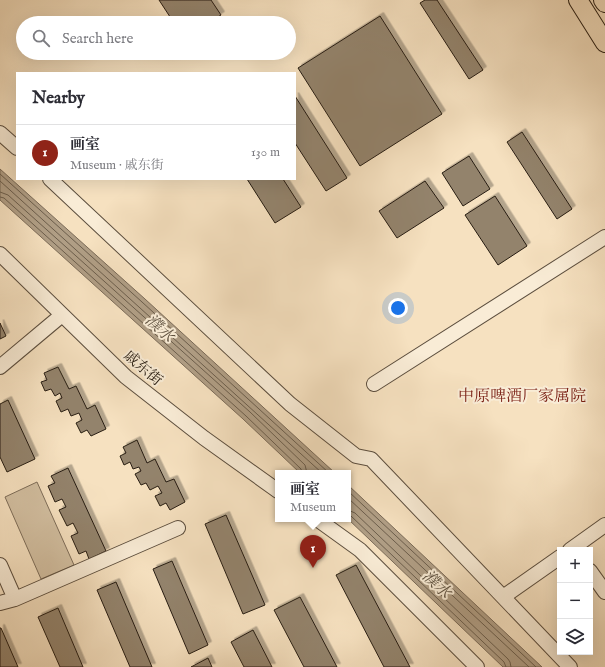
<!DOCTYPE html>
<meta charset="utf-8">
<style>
body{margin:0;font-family:"IM FELL English","Noto Serif SC",serif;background:#f2f2f3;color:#2b2b33}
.controls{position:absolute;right:12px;bottom:12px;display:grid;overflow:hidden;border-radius:0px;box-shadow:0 4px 16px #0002}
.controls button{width:36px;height:36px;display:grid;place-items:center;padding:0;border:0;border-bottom:1px solid #e1e1e2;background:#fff;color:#2b2b33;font:20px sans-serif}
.you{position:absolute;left:398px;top:308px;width:14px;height:14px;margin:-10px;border:3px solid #fff;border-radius:50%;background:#1a73e8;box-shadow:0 0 0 6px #1a73e833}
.badge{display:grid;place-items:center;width:26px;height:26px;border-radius:50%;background:#8f2418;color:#fff;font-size:13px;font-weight:700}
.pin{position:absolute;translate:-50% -33px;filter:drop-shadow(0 1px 2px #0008)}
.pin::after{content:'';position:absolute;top:21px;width:14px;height:12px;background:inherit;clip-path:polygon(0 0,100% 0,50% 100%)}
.popup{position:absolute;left:275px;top:470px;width:76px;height:52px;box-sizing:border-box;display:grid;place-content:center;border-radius:0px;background:#fff;filter:drop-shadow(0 1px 3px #0005);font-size:13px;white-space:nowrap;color:#7c7c81}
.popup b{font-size:15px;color:#2b2b33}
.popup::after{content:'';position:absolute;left:50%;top:100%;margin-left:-8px;border:8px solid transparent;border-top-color:#fff}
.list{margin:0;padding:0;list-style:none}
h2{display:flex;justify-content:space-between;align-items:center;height:52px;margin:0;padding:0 16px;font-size:17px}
h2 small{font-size:13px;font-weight:400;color:#7c7c81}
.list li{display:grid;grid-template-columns:26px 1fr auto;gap:12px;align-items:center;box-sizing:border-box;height:56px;padding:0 16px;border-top:1px solid #e1e1e2}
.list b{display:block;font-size:15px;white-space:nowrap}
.list p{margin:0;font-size:13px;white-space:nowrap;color:#7c7c81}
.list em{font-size:13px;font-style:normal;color:#7c7c81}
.icon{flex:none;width:22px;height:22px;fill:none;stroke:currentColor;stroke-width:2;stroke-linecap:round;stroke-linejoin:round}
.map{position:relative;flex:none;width:605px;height:667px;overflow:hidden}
.search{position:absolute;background:#fff;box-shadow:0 4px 16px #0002;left:16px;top:16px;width:280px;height:44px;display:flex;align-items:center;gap:10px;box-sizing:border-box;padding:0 14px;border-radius:22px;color:#7c7c81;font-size:15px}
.panel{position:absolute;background:#fff;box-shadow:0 4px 16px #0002;left:16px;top:72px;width:280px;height:108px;border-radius:0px}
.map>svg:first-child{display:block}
.green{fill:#d3c0a2;stroke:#7e6e5a}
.water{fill:#b09e85;stroke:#7a6a57}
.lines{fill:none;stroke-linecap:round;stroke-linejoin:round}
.shore{stroke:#6c5e4c;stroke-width:1}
.building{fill:#93836c;stroke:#281d12;filter:url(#shadow)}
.minor-casing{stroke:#5c4e3e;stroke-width:16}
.major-casing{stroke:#281d12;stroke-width:20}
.minor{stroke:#f9ecd6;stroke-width:14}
.major{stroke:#f6e1c0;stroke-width:18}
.labels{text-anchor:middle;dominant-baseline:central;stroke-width:4;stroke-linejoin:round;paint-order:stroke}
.street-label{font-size:15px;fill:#281d12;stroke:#f9ecd6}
.water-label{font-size:16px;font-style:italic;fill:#5e5140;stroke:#f9ecd6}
.neighbourhood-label{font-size:16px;fill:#7a1f14;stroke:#f9ecd6}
</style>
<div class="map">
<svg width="605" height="667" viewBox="0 0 605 667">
<defs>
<filter id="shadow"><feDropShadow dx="3.5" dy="-3.5" stdDeviation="0" flood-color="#0004"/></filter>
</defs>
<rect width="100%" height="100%" fill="#f6e1c0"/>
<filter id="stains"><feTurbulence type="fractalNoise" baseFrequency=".005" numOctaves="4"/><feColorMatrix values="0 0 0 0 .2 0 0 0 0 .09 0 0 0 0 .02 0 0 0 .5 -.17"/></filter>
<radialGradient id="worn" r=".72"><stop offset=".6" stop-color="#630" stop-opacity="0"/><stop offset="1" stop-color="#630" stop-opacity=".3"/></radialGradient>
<path class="green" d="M37 482 74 565 41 579 5 497Z"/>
<path class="water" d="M0 169 145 299 335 473H300L243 419 0 200Z
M348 485 542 667H503L348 519Z"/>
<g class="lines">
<path class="shore" d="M0 174 142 302 329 473
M0 181 322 473
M0 192 8 195 250 412 305 465 307 473
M0 197 4 198 246 416 301 469 302 473
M348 491 536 667
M348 498 529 667
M348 510 355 513 508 659 510 662 511 667
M348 515 351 516 504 662 506 667"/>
</g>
<path class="building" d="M159 0H211L221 15 208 23H174Z
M425 0H437L483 70 469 79 420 3Z
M380 16 442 114 360 166 298 68Z
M295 96 347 178 326 191 295 143Z
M522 132 572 209 557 219 507 142Z
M469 156 490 189 463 206 442 173Z
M247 179H283L301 207 275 223Z
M425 181 444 208 397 238 379 211Z
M495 196 527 246 498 265 465 215Z
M0 323 6 336 0 339Z
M58 367 69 389 76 386 87 409 95 405 106 429 91 436 87 430 81 433 76 423 82 420 79 413 71 416 68 409 61 412 56 401 62 398 60 393 55 396 51 389 45 391 41 382 47 380 44 373Z
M8 400 35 459 7 472 0 457V404Z
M137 440 147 463 155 459 166 482 174 479 185 502 170 510 166 503 160 506 155 496 162 493 158 486 150 490 146 483 141 485 135 474 141 471 139 467 133 469 130 462 124 465 120 456 126 453 123 447Z
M68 468 106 551 89 559 86 551 79 554 71 536 78 533 73 523 67 526 59 510 66 507 62 499 55 502 48 486 55 483 51 476Z
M226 515 265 605 243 614 205 524Z
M172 561 208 645 189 654 153 569Z
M356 565 410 667H384L336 575Z
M116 582 152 667H130L97 590Z
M300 597 337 667H304L274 610Z
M58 608 83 667H60L38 617Z
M0 628H1L18 667H0Z
M253 630 272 667H244L231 642Z
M208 658 212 667H191Z"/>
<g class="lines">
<g class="minor-casing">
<path id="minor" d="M0 133 17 148
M50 179 290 404 356 456 371 459 570 667
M0 254 126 377 204 438 278 491
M0 367 62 315
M374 384 605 237
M317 519 360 550 477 667
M570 550 605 525
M0 565 15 599
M590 571 605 592
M503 597 560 557
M0 603 15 599 178 528"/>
</g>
<g class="major-casing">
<path id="major" d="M578 0 605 43
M603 0 605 3"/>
</g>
<use href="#minor" class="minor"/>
<use href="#major" class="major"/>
</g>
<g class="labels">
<g class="street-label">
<text transform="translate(143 368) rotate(41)">戚东街</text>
</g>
<g class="water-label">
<text transform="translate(159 329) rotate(42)">濮水</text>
<text transform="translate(436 585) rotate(43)">濮水</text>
</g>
<g class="neighbourhood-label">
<text x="522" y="397">中原啤酒厂家属院</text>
</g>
</g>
<rect width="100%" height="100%" filter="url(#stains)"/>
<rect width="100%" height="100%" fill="url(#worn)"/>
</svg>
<div class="controls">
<button>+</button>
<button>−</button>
<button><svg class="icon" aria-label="layers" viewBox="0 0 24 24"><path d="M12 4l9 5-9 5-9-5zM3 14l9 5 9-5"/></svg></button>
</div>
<div class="you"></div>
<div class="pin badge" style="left:313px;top:568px">1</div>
<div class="popup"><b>画室</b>Museum</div>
<div class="search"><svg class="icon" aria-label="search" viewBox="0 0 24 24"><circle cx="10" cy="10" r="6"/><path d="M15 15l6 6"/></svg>Search here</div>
<section class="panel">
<h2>Nearby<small></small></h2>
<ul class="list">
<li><span class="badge">1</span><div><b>画室</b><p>Museum · 戚东街</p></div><em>130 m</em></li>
</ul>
</section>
</div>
